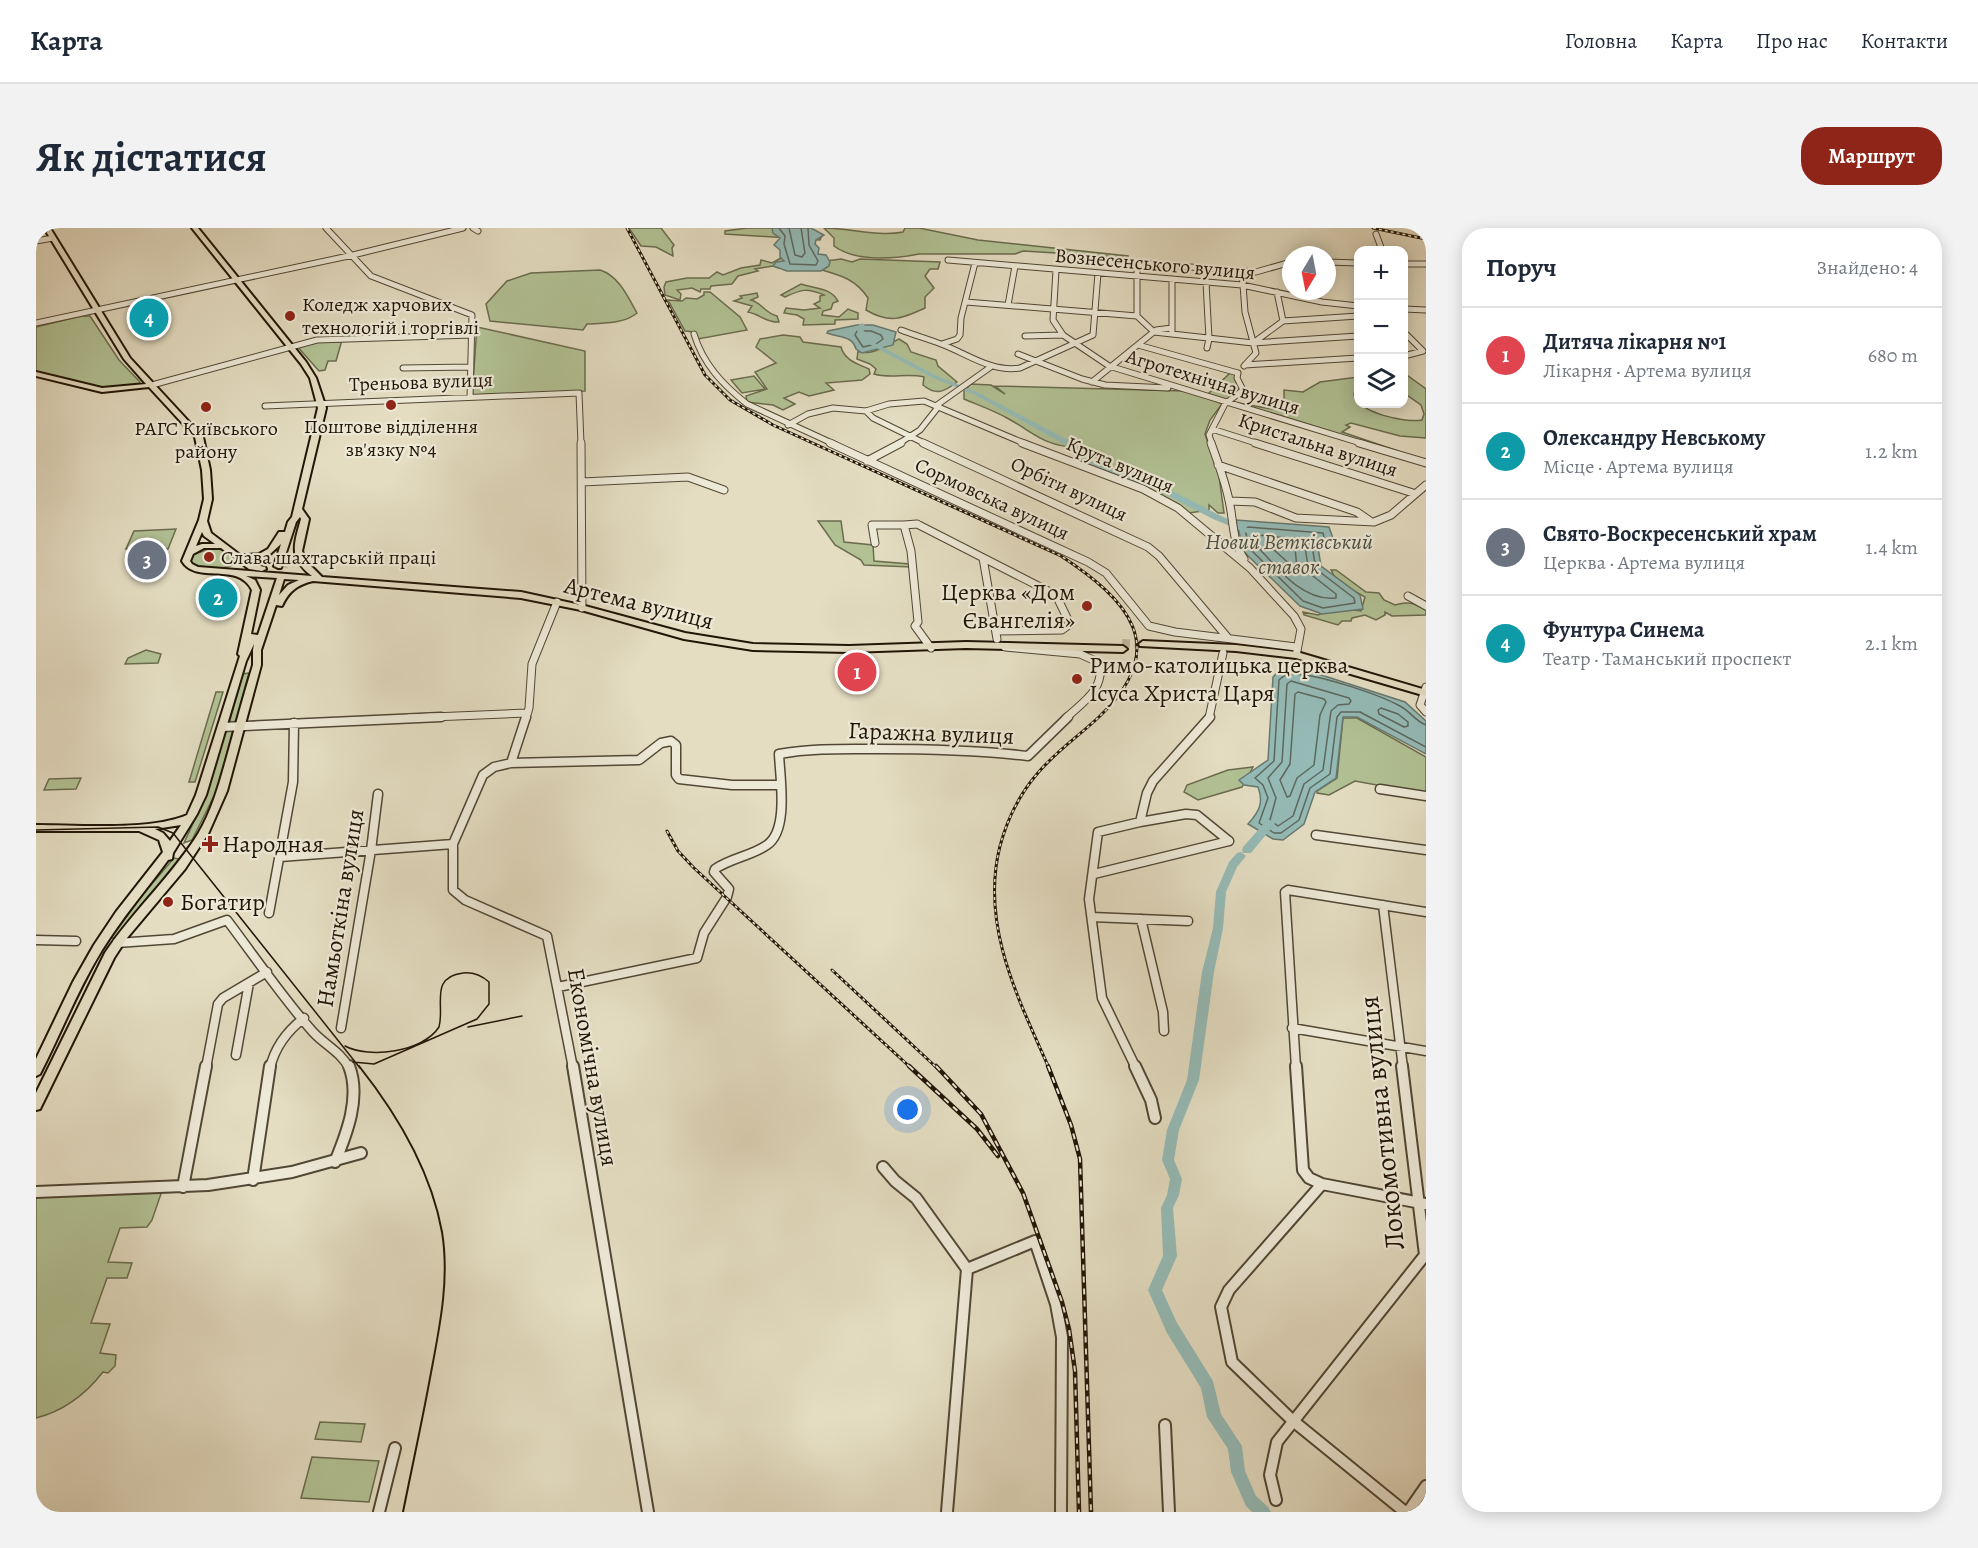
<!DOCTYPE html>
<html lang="uk">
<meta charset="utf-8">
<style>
body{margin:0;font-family:Alegreya,serif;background:#f2f2f3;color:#1f2937}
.controls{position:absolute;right:18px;top:18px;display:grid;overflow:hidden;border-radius:12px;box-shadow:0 3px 15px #0003}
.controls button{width:54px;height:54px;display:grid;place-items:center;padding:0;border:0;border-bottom:2px solid #e0e1e3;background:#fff;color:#1f2937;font:30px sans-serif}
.compass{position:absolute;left:1246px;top:18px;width:54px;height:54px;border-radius:50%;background:#fff;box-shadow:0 3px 15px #0003;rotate:190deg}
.you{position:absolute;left:872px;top:882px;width:21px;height:21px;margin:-15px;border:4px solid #fff;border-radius:50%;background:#1a73e8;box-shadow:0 0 0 9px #1a73e833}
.badge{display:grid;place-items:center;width:39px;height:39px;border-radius:50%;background:#8f2418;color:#fff;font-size:20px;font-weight:700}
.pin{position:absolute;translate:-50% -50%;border:3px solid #fff;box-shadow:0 2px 6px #0006}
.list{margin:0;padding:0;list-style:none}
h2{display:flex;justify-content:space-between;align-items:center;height:78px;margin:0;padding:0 24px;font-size:26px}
h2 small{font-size:20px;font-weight:400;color:#747a83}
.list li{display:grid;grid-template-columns:39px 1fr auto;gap:18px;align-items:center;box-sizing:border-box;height:96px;padding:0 24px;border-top:2px solid #e0e1e3}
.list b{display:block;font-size:22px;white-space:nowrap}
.list p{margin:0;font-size:20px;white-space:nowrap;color:#747a83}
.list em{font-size:20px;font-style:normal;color:#747a83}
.icon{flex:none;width:33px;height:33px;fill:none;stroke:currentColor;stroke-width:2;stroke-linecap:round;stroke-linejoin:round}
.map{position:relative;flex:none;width:1390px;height:1284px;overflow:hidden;border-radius:24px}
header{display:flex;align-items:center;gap:36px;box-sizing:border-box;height:84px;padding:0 30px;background:#fff;border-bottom:2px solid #e0e1e3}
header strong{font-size:28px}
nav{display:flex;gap:33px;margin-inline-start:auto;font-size:21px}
.intro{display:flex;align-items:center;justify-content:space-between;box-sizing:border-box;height:144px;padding:0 36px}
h1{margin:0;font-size:42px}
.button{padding:15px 27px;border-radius:24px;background:#8f2418;color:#fff;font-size:21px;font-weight:700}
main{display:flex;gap:36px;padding:0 36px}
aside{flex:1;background:#fff;border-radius:24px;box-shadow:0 3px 15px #0003}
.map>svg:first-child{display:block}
.green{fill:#b2c295;stroke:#6a6c4e;stroke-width:1.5}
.water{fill:#95bbb7;stroke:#677970;stroke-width:1.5}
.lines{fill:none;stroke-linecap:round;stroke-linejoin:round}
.shore{stroke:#5c685e;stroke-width:1.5}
.river{fill:#95bbb7;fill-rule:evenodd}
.major-tunnel{stroke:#bdb59c;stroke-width:8;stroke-dasharray:8 4.5;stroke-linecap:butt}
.minor-far3-casing{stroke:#524735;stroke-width:7}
.minor-far2-casing{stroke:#524735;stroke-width:9}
.minor-far1-casing{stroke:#524735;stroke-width:11}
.minor-casing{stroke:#524735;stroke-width:14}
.major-casing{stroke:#221506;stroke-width:4}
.minor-far3{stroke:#ede9d7;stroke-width:5}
.minor-far2{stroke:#ede9d7;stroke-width:7}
.minor-far1{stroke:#ede9d7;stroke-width:8}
.minor{stroke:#ede9d7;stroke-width:10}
.major{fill:#e4ddc2;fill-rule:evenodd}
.tram-far1{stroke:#221506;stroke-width:1.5}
.tram{stroke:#221506;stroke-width:2}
.rail-far1-casing{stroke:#221506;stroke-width:3}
.rail-casing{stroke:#221506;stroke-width:4.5}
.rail-far1{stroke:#ede9d7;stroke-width:1.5;stroke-dasharray:3;stroke-linecap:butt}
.rail{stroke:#ede9d7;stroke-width:2;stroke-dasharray:6;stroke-linecap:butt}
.poi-dot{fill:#8f2418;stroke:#ede9d7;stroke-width:2}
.labels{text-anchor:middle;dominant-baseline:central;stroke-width:4.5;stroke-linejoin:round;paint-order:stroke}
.far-street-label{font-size:20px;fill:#221506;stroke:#ede9d7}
.far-poi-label{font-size:20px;fill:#221506;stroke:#ede9d7;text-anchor:start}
.far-water-label{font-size:22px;font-style:italic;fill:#4a4f44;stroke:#ede9d7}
.poi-label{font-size:24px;fill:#221506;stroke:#ede9d7;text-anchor:start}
.street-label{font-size:24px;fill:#221506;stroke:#ede9d7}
.near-street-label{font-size:28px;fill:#221506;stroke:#ede9d7}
</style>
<header>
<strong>Карта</strong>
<nav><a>Головна</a><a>Карта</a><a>Про нас</a><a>Контакти</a></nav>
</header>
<div class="intro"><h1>Як дістатися</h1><a class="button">Маршрут</a></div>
<main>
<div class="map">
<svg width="1390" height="1284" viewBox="0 0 1390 1284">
<rect width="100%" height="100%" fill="#e4ddc2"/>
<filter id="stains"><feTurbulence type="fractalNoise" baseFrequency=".00333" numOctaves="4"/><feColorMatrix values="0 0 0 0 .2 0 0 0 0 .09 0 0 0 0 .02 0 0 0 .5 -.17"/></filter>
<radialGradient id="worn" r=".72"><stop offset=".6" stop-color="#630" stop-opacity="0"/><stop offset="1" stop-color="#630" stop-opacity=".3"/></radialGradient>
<path class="green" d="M593 0H625L638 17 636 20 637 28 620 19 605 18Z
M711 0H774L785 10 784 12 689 6V3Z
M788 0C813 0 843 9 867 4L869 0H883L942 12 1092 28V32L1070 28 987 23 979 26H883C858 31 819 34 798 18V10Z
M745 30 751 34 742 40 737 38 719 41 722 43 702 48 696 56 675 58 674 61H665L664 64 656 60 641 62 645 66 644 72 629 67 628 59 630 54 651 50H673L681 44 687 47 705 40 724 37 725 32 736 35Z
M805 31 816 34 824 31 904 34 902 41H894L889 48 898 60 889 69V80C865 91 854 96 830 82L832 70C820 52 807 48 786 42L782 34Z
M564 42C583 48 592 69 601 85 588 96 568 95 551 96L547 102 454 93 450 76 471 53 495 45Z
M765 56C779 61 794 59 802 73L797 75 795 81 787 83 786 87 803 89 812 81 822 85V91L799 92V96L767 97 768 91 761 87 748 85 750 80 768 82 784 80 778 76 784 73V68L788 67C771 60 766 61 749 69L745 67Z
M668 64H674L704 89 711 102 662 111 658 104 649 103 632 72 646 73 650 70 661 71 668 67Z
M721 65 722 69 715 72C726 75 729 85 741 88L743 94C731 95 723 86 712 84L716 78 698 73 706 70 704 68Z
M45 88H54L83 132 104 154 102 157 66 161 0 144V99Z
M441 99 549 123V163L436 167Z
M747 107 764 109 767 114 805 119C808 132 822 136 833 141L834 146 826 152 790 155 798 162 773 168 763 164 748 170 759 176 747 182 737 177 711 174 710 168 731 161 719 144 740 135 720 119 724 111Z
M863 111 871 116 875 124 900 132 902 138 921 154C908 164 900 168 887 157L888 149C870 145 854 151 838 146L840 141 834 136 821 131 822 123C836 129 852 116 863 111Z
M306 112 300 133H292L289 142 283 143 260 117 284 113Z
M1194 145 1200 146 1205 161 1192 172 1172 166Z
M1368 145 1390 161V210L1364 208 1315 195 1310 197 1314 199 1306 204 1362 223H1356L1202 175 1248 183 1247 180 1252 178 1248 176V162L1267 164 1284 154 1322 149V159L1319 161 1318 167C1323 185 1369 195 1386 192L1388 186 1385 177 1368 165Z
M718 148 729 161 706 165 695 152Z
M935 156 955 157 969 166 959 158 1148 163 1174 170 1186 176 1174 192 1169 206 1183 248 1188 285H1182L1173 277V282L1153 285 1095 254 1043 217 1042 220C1006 217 1000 206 971 190 957 182 942 177 928 171V163Z
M782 293H805L808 314 837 317 838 333 874 336 875 339 828 337 825 332 799 317Z
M140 301 132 321H90L98 303Z
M176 320 187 322 201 332 200 335C189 343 167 341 155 335L156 327Z
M1295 342H1300L1330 364 1343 365 1348 372 1359 377C1372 373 1378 375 1390 382V387L1356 388 1349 384V387L1340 392 1329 387 1316 390 1315 393H1306L1302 397 1268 387 1267 384 1282 387 1289 384 1310 381 1325 383 1329 369 1301 353Z
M110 422 125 426 122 435 89 436 92 430Z
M213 445 200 492 197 495H193L207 446Z
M180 464H187L159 554H153Z
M1307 490H1321L1390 529V566L1319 553 1293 567 1281 565V563L1301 550Z
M197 502 181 562 156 612 148 615 170 567 189 504Z
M1217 539 1206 559 1162 572 1148 564 1151 557 1192 542Z
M45 550 40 561 8 562 13 551Z
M138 630 143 631 142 634 79 710H74L92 684Z
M127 960 116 992 111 999 84 1000 72 1034 96 1035 91 1050H71L55 1095 74 1096 64 1125 80 1127 79 1138 72 1145 67 1144C49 1167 28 1183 0 1190V967Z
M284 1194 329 1196 325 1214 279 1211Z
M276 1229 343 1233 333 1274 265 1270Z"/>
<path class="water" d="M736 0H775L788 7 780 12 779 16 783 20 782 26 790 27 794 34 793 38 785 43H751L737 38 740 34 748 33 744 29V22L738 17 744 10 737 5Z
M821 97H837L860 104 857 117 826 125 820 121C816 107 803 110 791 105L792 103Z
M1200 292 1293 299 1298 313 1282 319 1285 338 1324 367 1327 381 1286 386 1264 378 1208 324Z
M1254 440 1273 443 1369 474 1390 493V526L1321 489H1307L1300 550 1279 564 1268 596 1247 612 1237 611 1212 596C1223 584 1228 575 1222 559L1208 557 1203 552 1232 532 1237 449 1243 443Z"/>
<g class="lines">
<path class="shore" d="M743 0 749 8 748 16 754 36 780 37 782 33 773 17 772 0
M753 0 759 27 766 29 769 25 765 0
M821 103H835L845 107 847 111 840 116 827 119 819 107Z
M1212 299 1287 305 1288 310 1276 318 1280 341 1318 370 1319 375 1287 380 1267 373 1214 321 1209 302Z
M1222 307 1268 312 1273 345 1300 366V370C1267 374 1241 340 1221 318L1219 310Z
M1240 318 1259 320 1261 340H1258L1237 321Z
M1255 453 1313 470 1315 473 1313 476 1302 477 1295 483 1287 542 1268 556 1257 588 1242 598 1234 592 1240 570 1232 550 1246 534 1251 456Z
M1262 464 1288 471 1290 474 1284 487 1278 537 1261 550 1254 568 1251 569 1244 552 1254 536 1259 466Z
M1345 480 1362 486 1372 494V498L1368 499 1343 486 1342 482Z
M1390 497C1379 493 1374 483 1364 478 1342 466 1279 445 1255 446 1250 446 1247 448 1243 452L1238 533 1219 550 1227 557 1232 570 1223 595 1238 605H1245L1263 592 1274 560 1294 546 1301 489 1305 484H1324L1390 519"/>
<path class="river" d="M826 95 829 97 826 100 835 113 901 148 941 164 1049 221 1050 231 1129 259 1183 287 1218 303 1217 305H1211L1177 291 1123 263 1043 234 1042 224 937 166 897 150 831 115 819 100Z
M1234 592 1238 593 1239 595 1238 597 1215 625H1207L1206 622 1207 619 1230 593Z
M1205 624 1210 628 1201 639 1190 664 1187 700 1178 744 1163 852 1143 902 1138 932 1146 951 1143 967 1137 980 1141 1028 1126 1062 1141 1095 1177 1153 1185 1186 1206 1218 1209 1243 1220 1268 1232 1279 1235 1284H1216L1210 1278 1195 1244 1192 1221 1171 1189 1165 1160 1131 1105 1112 1062 1127 1028 1125 980 1131 967 1134 951 1126 932 1131 902 1151 852 1166 744 1177 700 1180 664 1193 634 1201 625Z"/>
<path class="major-tunnel" d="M244 351 248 338
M1086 415 1107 416"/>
<g class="minor-far3-casing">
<path id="minor-far3" d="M290 0 335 48 436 87 434 169
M437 0 442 3
M1340 6 1346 22
M0 13 17 10
M912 32 1206 57 1286 74 1322 78
M1050 34 1101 35 1220 44 1255 34
M1291 34 1322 35
M1101 35V88
M1368 36H1390
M1020 42 1017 92 1027 107 1073 138 1328 216
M1206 43 1209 84 1220 125 1208 138
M1136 51V105
M1170 54 1173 111 1171 120
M1241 64 1247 93
M930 74 1101 88 1118 104 1217 115 1322 108
M972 77 979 38
M1368 81 1390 82
M0 95 317 27 427 0
M1368 100 1369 105 1387 123 1368 128
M865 102C878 107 892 111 905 116 930 125 956 145 984 140L1057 107 1062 45
M658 106C667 136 687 157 711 176L798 216
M989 108 1027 107
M1217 115 1247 93 1322 88
M906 116 921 111 924 107 925 90 939 35
M1102 117 1202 145
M982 126 1046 151 1069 157 1132 160
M1209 137 1322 130
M367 140 435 139
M1056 154 1120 102 1136 100
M116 157 281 112 436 107
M901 177 956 138
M229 178 543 165 545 216
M830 183 837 190 890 216
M752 197 772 186 797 180 830 183 853 176 888 173 990 216
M1176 201 1223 216
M862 216 884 202 903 178
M1176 216 1173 207 1189 176 1207 162 1201 150 1202 145"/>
</g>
<g class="minor-far2-casing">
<path id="minor-far2" d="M545 215 546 380
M794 215 1052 334 1070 345 1113 398 1139 404 1260 419
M887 215 1112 319 1123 328 1192 410
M986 215 1107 261 1142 280 1214 340 1258 388 1265 401 1261 423
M1175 215C1181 232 1188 250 1192 268 1198 290 1195 311 1208 331
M1219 215 1377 265
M1323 215 1390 235
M831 233 865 215
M1182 237 1321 284 1334 293
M546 254 652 249 688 262
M1194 273 1219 274 1260 290 1338 294 1355 287 1390 257
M881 296 868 297 875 323 882 394 879 398 895 420
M883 297 1020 367 1034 396 1026 402 960 403
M839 315 836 297H868
M947 330 961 411
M1372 368 1390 378
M969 419 1044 426 1064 435C1068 462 1048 473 1030 490
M1390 459 1384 477 1390 484
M373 490 491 485
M490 490 493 480 496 436 521 374
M1173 490 1187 425"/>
</g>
<g class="minor-far1-casing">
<path id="minor-far1" d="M490 489 475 535 458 539 447 547 417 616V662L429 672 511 708 537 840
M186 499 405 489
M475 535 603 532 625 515 635 513 640 517V547L643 551 696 557H743
M1344 561 1390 568
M1104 594 1150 586 1161 587 1193 613
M1280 607 1390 622
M244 629 417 616
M1058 646 1193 613
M1347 677 1367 840
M233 685 257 554 258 495
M1056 689 1152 693
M1105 691 1127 784 1128 803
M0 712 40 713
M81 715 138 711 191 692C219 729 246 769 277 804 289 817 305 824 313 840
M522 759 661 730 668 705 691 669 693 661 678 644 679 641C695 630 715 628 731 617 753 602 744 550 743 526 775 520 808 521 840 521 891 521 941 522 992 528L1032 489
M305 800 335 622 342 566
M1256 800 1390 823
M200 827 213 755
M170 840 182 776 187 770 231 744
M234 840C239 819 251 803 268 790
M1100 840 1066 770 1053 671 1062 604 1104 594 1111 565 1117 553 1174 489
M1260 840 1249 664 1252 662 1390 684"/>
</g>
<g class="minor-casing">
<path id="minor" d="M537 838 612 1284
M1099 838 1115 872 1119 890
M1260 838 1267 942 1273 950 1286 956 1193 1062 1185 1079 1196 1134 1256 1192 1369 1284
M299 934C311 905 325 869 313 838
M847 939 859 953 880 970 931 1041 911 1284
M217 952 234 838
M1286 956 1390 976
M147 959 170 838
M0 964 172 957 256 944 325 925
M931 1041 999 1013 1020 1076 1026 1109 1025 1284
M1129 1197 1133 1284
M1240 1272 1234 1247 1241 1214 1389 1027 1366 838
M343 1284 359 1220
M1372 1284 1390 1258"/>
</g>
<g class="major-casing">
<path id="major" d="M8 0H14L94 130 167 209 174 242 176 271 171 293 175 305 204 327H212L223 326 232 321 243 304H249L252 294 256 289 282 180 274 150 265 136 156 0H162L270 134 280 150 290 180 266 281 273 291 266 323 271 334 286 349 485 364 549 378 649 405 717 416 813 418 930 414 1087 418 1091 421 1087 424 930 420 813 424 717 422 648 411 545 382 485 370 277 353C261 357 253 363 246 378L240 377 225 422V437L191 563 172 606 149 641 91 710 78 730 4 881 0 882V865L69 725C97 683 135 649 162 606 177 581 184 553 192 525 200 496 208 466 217 437V422L218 416 210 433 170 567 161 586 137 625 136 631 132 632C110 662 86 690 66 722 42 761 25 805 4 846L0 848V831L37 754 58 717 80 684 127 624 123 612 103 603H0V597C41 597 114 603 151 587L160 567 204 428 202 426 216 362C202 333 160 357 146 333L163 292 168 271 166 242 159 209 113 159 66 164 0 148V144L66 160 110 156 88 131ZM264 289 265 291C258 317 252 330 276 348L162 339 156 336 154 333 157 326 168 320H185L213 341 226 343 230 341 229 339 219 337 211 332 233 327 245 316 238 338 242 340H245L260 294ZM166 304 168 308 179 316H166L160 318ZM210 348 241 350 222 407 215 406 224 362 219 352ZM248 351 263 352 252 357 243 367ZM145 597 134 613 127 605 119 601Z
M1107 413 1200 417 1261 424 1390 462V468L1260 430 1200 423 1104 418 1103 416Z"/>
</g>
<use href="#minor-far3" class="minor-far3"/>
<use href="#minor-far2" class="minor-far2"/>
<use href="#minor-far1" class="minor-far1"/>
<use href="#minor" class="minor"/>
<use href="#major" class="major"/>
<path class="tram-far1" d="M0 602 122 599 137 605 324 840
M432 799 486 788
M309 818C333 831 387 824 403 799 409 778 393 749 427 745 437 744 445 747 453 754V776L441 791 338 836 317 834"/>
<path class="tram" d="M323 838C361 886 395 943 406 1004 414 1053 403 1102 394 1150 386 1194 376 1239 367 1284"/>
<g class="rail-far1-casing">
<path id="rail-far1" d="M591 0 669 147 694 172 737 197 1025 328C1092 372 1136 419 1064 488 1043 508 1019 524 1001 546 983 567 971 592 964 618 944 697 982 770 1013 840
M1337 0 1390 11
M631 603 642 623 658 640 875 840
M796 742 901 840"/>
</g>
<g class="rail-casing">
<path id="rail" d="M873 838 941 901 962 928
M900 838 945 886 987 965 1026 1074 1033 1101 1039 1143 1043 1284
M1012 838 1035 897 1044 931 1055 1284"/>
</g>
<use href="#rail-far1" class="rail-far1"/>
<use href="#rail" class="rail"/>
</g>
<g class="poi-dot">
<circle cx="254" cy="88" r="6"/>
<circle cx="355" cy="177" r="6"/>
<circle cx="170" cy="179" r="6"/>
<circle cx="173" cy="329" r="6"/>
<circle cx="1051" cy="378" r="6"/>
<circle cx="1041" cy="451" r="6"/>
<path d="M171 607h6v6h6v6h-6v6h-6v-6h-6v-6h6z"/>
<circle cx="132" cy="674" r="6"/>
</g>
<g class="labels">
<g class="far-street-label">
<text transform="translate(1119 36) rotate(5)">Вознесенського вулиця</text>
<text transform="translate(385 154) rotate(-2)">Треньова вулиця</text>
<text transform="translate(1177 154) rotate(17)">Агротехнічна вулиця</text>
<text transform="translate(1282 217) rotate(18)">Кристальна вулиця</text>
<text transform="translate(1084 237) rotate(23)">Крута вулиця</text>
<text transform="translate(1033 261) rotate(25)">Орбіти вулиця</text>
<text transform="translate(956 271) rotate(25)">Сормовська вулиця</text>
</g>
<g class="far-poi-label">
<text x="266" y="76">Коледж харчових<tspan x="266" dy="23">технологій і торгівлі</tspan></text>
<text x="355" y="198" text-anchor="middle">Поштове відділення<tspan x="355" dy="23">зв'язку №4</tspan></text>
<text x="170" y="200" text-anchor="middle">РАГС Київського<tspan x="170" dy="23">району</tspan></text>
<text x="185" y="329">Слава шахтарській праці</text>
</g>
<g class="far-water-label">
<text x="1253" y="314">Новий Ветківський<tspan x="1253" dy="25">ставок</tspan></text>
</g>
<g class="poi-label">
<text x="1039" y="364" text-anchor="end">Церква «Дом<tspan x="1039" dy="28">Євангелія»</tspan></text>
<text x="1053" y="437">Римо-католицька церква<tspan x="1053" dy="28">Ісуса Христа Царя</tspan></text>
<text x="186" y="616">Народная</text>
<text x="144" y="674">Богатир</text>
</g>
<g class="street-label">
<text transform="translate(603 375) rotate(14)">Артема вулиця</text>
<text transform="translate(895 505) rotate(2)">Гаражна вулиця</text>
<text transform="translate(304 680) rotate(-81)">Намьоткіна вулиця</text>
<text transform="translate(557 839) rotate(80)">Економічна вулиця</text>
</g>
<g class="near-street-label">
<text transform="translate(1346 895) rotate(-96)">Локомотивна вулиця</text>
</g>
</g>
<rect width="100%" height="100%" filter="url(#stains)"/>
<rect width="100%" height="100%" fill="url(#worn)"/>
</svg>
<div class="controls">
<button>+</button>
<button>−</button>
<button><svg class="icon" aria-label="layers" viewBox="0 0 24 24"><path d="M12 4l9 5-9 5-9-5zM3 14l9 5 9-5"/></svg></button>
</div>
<svg class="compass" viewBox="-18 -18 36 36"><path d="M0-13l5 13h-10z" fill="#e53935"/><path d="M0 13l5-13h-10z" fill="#747a83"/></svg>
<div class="you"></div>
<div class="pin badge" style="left:821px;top:444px;background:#e0444e">1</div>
<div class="pin badge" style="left:182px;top:370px;background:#0f9aa8">2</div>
<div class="pin badge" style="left:111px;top:332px;background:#6b7280">3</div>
<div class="pin badge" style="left:113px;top:90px;background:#0f9aa8">4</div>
</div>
<aside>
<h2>Поруч<small>Знайдено: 4</small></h2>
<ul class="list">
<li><span class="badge" style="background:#e0444e">1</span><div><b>Дитяча лікарня №1</b><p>Лікарня · Артема вулиця</p></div><em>680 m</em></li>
<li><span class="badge" style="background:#0f9aa8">2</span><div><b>Олександру Невському</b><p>Місце · Артема вулиця</p></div><em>1.2 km</em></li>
<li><span class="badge" style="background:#6b7280">3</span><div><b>Свято-Воскресенський храм</b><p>Церква · Артема вулиця</p></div><em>1.4 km</em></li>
<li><span class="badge" style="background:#0f9aa8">4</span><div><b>Фунтура Синема</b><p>Театр · Таманський проспект</p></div><em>2.1 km</em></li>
</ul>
</aside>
</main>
